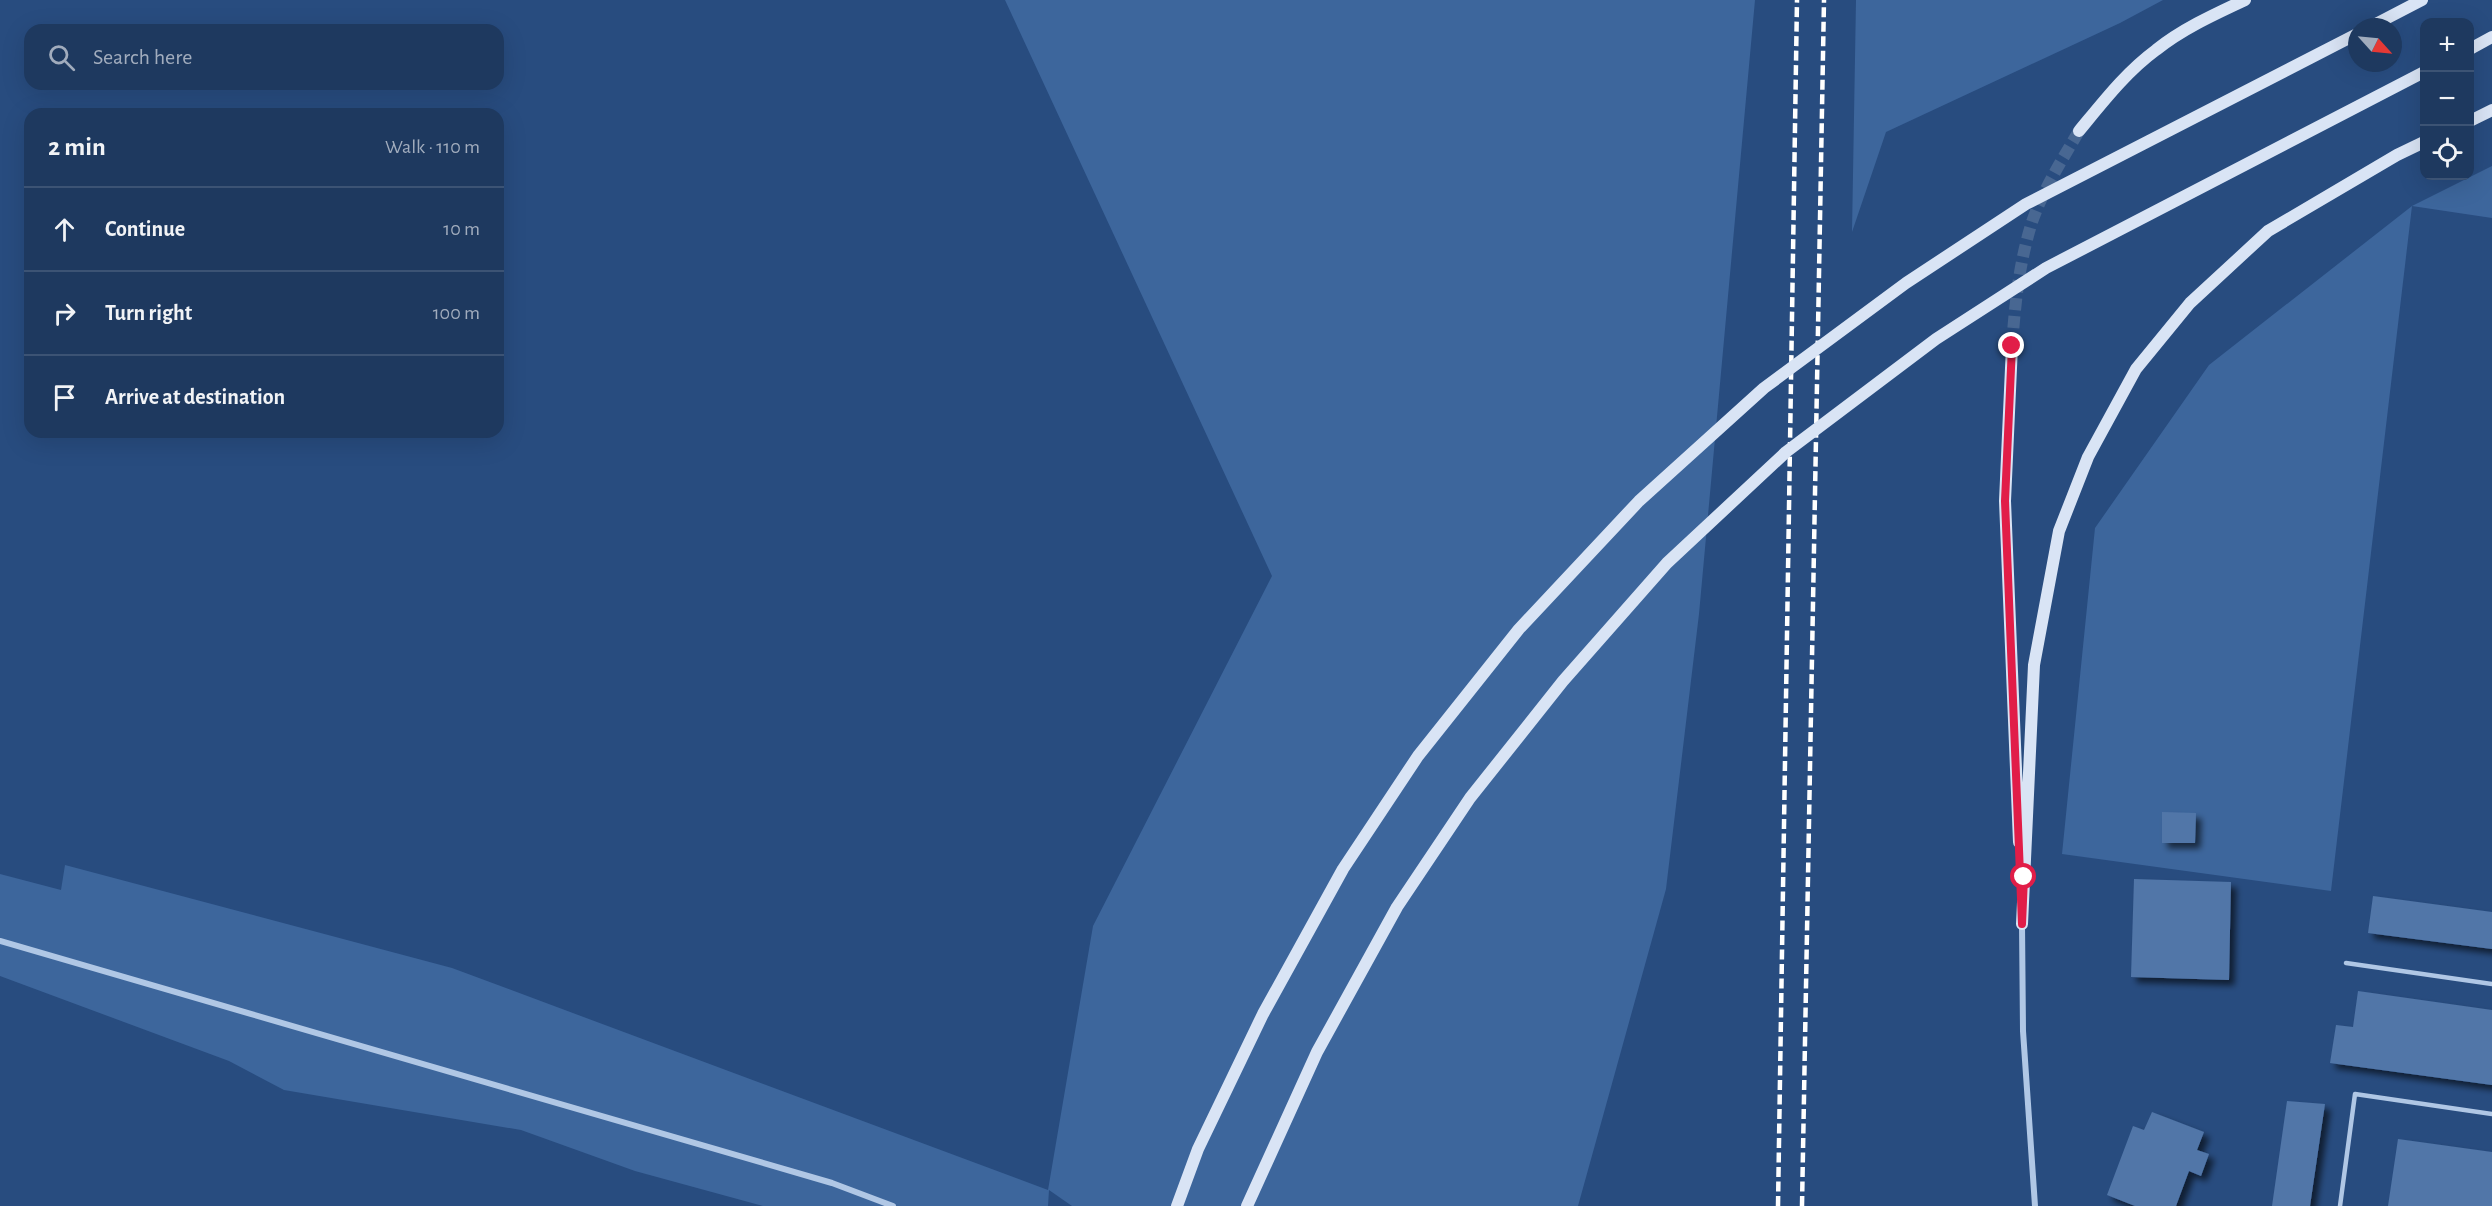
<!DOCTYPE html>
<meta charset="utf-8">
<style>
body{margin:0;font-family:"Alegreya Sans",sans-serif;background:#2b4468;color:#f1f3f6}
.controls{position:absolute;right:18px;top:18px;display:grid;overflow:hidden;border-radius:12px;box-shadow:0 6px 24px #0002}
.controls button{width:54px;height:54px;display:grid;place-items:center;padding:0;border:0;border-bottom:2px solid #3c5374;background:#1e395f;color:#f1f3f6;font:30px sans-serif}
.compass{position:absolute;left:2348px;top:18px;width:54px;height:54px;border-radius:50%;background:#1e395f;box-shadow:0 6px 24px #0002;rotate:117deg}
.stop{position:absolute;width:18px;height:18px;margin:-14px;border:4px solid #e11d48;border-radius:50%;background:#fff}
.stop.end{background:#e11d48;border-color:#fff;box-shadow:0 2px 6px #0008}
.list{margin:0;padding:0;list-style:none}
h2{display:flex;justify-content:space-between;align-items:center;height:78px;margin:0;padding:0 24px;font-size:26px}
h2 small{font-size:20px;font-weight:400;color:#a1acbd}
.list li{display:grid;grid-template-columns:39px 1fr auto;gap:18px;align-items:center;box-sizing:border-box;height:84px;padding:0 24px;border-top:2px solid #3c5374}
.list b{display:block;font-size:22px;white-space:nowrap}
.list em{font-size:20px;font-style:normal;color:#a1acbd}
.icon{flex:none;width:33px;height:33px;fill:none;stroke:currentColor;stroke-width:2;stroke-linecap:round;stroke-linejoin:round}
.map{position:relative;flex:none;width:2492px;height:1206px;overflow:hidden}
.search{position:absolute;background:#1e395f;box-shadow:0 6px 24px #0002;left:24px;top:24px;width:480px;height:66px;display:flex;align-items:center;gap:15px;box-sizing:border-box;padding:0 21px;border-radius:18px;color:#a1acbd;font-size:22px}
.panel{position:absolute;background:#1e395f;box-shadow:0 6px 24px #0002;left:24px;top:108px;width:480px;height:330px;border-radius:18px}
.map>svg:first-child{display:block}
.green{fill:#3d669c}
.building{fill:#5176a8;filter:url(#shadow)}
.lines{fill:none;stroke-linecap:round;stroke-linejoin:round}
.secondary-tunnel{stroke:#486792;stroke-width:12;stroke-dasharray:12 6;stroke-linecap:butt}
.lane{stroke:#b0c7e5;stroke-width:4.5}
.street{stroke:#b0c7e5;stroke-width:6}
.secondary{stroke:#d9e4f5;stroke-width:12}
.rail{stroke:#fff;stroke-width:4.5;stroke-dasharray:10 4.5;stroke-linecap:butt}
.secondary-bridge{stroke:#d9e4f5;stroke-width:12}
.route{stroke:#e11d48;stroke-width:8}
</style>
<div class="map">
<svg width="2492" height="1206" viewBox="0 0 2492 1206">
<defs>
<filter id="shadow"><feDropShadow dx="5.5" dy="5.5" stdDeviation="3" flood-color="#0009"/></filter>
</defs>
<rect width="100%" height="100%" fill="#284c7f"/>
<path class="green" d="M1005 0H1755L1699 614 1666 889 1578 1206H1072L1049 1190 1048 1206H763L635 1171 521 1130 284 1090 229 1061 0 976V874L61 890 65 865 452 968 1048 1190 1093 926 1272 576Z
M1856 0H2163L2120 23 1886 132 1852 232Z
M2492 166V218L2412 206 2331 891 2062 854 2095 528 2209 365 2412 206Z"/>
<path class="building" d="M2162 812 2196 813 2195 843H2162Z
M2134 879 2231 882 2229 980 2131 977Z
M2373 896 2492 912V949L2368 933Z
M2358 991 2492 1010V1085L2330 1063 2336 1025 2353 1027Z
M2287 1101 2325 1104 2310 1206H2272Z
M2152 1112 2204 1132 2197 1150 2209 1154 2201 1176 2189 1171 2176 1206H2135L2107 1195 2133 1126 2144 1130Z
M2398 1139 2492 1152V1206H2388Z"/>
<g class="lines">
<path class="secondary-tunnel" d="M2012 346C2015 304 2019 263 2032 222 2043 190 2062 160 2079 131"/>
<path class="lane" d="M2346 963 2492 984
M2340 1206 2355 1094 2492 1114"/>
<path class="street" d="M2022 924 2023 1031 2035 1206
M0 941 832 1183 893 1206"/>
<path class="secondary" d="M2370 27 2422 0
M2470 49 2492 37
M2470 121 2492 110
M2079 131C2103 102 2126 72 2156 50 2182 29 2215 14 2245 0
M2012 346 2005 501 2019 842
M2022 924 2034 665 2059 531 2088 457 2136 369 2190 303 2268 231 2397 155 2424 142"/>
<path class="rail" d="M1778 1206 1797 0
M1802 1206 1824 0"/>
<path class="secondary-bridge" d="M1177 1206 1198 1149 1263 1014 1343 869 1418 756 1519 629 1639 501 1764 388 1906 283 2026 204 2357 34
M1247 1206 1317 1052 1397 907 1470 798 1563 681 1667 563 1786 452 1936 339 2046 268 2424 72"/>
</g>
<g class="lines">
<path class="route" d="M2012 346 2005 501 2022 924 2024 877"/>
</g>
</svg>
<div class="controls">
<button>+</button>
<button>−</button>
<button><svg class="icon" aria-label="locate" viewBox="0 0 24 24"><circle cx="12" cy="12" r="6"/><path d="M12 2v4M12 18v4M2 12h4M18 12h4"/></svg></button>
</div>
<svg class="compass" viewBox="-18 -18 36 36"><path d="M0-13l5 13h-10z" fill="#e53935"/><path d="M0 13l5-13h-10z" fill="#a1acbd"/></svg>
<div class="stop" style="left:2024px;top:877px"></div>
<div class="stop end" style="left:2012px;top:346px"></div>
<div class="search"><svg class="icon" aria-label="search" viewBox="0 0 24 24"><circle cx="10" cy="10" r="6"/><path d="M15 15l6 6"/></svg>Search here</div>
<section class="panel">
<h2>2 min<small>Walk · 110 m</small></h2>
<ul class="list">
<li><svg class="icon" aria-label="ahead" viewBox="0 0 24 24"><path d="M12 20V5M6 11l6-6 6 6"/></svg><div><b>Continue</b></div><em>10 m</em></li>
<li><svg class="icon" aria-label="right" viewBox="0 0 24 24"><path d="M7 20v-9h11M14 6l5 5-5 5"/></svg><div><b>Turn right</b></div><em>100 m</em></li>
<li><svg class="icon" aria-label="arrive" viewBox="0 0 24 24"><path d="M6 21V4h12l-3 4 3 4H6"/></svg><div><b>Arrive at destination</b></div></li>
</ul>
</section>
</div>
